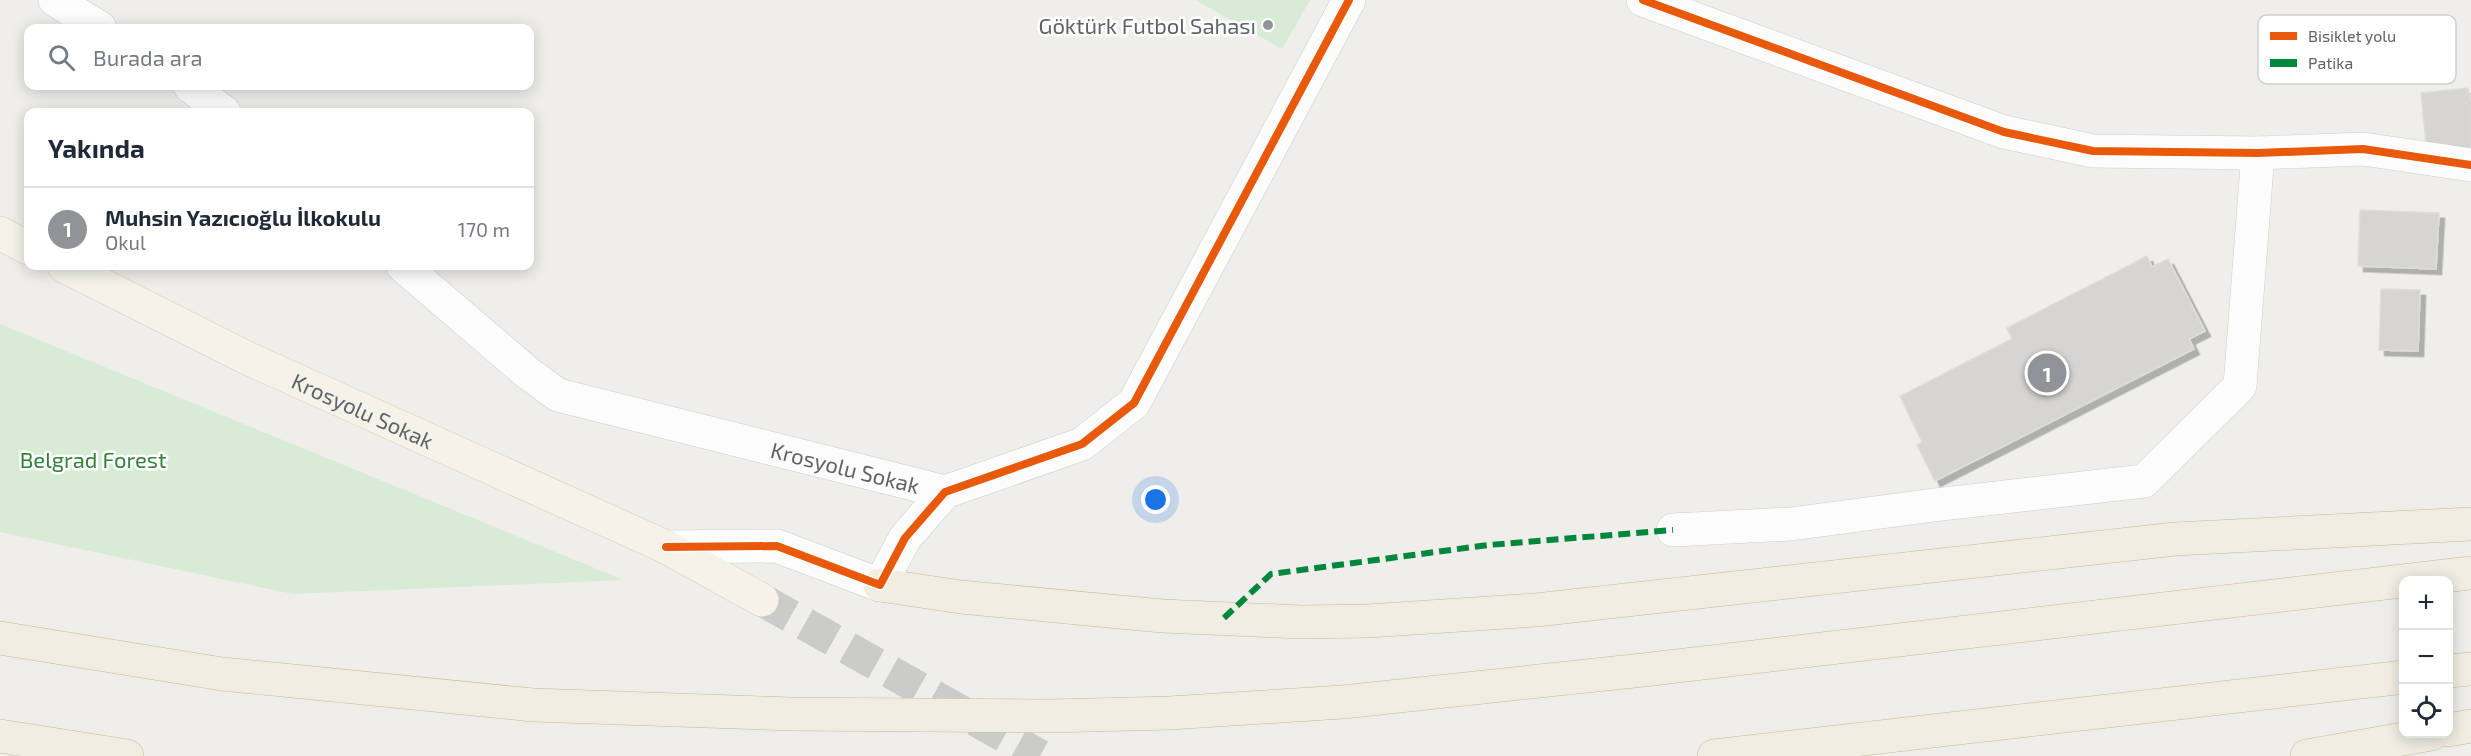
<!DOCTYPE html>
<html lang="tr">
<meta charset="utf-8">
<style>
body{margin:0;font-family:"Exo 2",sans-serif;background:#f6f6f7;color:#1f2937}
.controls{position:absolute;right:18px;bottom:18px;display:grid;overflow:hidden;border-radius:12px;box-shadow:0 3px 15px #0003}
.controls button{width:54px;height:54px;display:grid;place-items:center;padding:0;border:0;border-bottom:2px solid #e0e1e3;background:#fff;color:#1f2937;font:30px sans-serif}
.you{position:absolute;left:1156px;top:500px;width:21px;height:21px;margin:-15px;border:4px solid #fff;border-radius:50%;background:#1a73e8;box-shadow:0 0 0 9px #1a73e833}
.badge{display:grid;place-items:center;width:39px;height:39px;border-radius:50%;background:#919496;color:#fff;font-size:20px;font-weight:700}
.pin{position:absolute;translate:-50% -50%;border:3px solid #fff;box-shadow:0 2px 6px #0006}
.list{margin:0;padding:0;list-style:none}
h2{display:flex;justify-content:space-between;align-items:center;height:78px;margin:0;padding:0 24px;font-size:26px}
h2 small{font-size:20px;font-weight:400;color:#747a83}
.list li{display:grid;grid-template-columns:39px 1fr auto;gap:18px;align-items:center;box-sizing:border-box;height:84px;padding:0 24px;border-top:2px solid #e0e1e3}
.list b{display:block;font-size:22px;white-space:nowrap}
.list p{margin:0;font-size:20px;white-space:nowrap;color:#747a83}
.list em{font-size:20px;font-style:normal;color:#747a83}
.icon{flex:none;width:33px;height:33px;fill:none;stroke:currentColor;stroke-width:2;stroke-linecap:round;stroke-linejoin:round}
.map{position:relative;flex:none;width:2471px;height:756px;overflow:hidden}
.search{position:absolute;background:#fff;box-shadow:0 3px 15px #0003;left:24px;top:24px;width:510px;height:66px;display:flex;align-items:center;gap:15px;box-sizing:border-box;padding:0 21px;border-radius:12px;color:#747a83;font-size:22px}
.panel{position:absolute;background:#fff;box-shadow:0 3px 15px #0003;left:24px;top:108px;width:510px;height:162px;border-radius:12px}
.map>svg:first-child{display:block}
.green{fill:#d8ebd6}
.building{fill:#d6d5d3;stroke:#deddd9;stroke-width:1.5;filter:url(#shadow)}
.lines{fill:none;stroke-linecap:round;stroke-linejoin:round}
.major-tunnel{stroke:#cbcbca;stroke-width:33;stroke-dasharray:33 16;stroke-linecap:butt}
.minor-casing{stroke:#cbcccc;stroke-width:34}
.major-casing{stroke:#d7ceb8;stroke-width:34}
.highway-casing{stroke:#c8b996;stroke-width:34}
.minor{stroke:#fdfcfc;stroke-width:33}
.major{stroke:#f4f2e9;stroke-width:33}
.highway{stroke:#f0ede3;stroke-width:33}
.quiet{stroke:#00873e;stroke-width:6;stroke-dasharray:12 6;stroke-linecap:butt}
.cycleway-casing{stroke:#fff;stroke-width:11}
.cycleway{stroke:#e8590c;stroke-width:8}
.poi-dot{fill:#919496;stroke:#fff;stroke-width:2}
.labels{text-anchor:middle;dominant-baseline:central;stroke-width:5;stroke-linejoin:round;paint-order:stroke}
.poi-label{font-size:22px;fill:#5f6368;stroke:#fff;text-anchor:end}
.street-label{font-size:22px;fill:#5f6368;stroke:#fff}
.park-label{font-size:22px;fill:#348238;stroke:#fff}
.key{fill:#fff;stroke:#cfd0d2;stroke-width:1.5}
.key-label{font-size:16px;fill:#5f6368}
</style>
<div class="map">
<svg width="2471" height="756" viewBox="0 0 2471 756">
<defs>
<filter id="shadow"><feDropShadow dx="5.5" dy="5.5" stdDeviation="0" flood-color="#0004"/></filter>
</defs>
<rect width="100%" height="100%" fill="#efeeea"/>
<path class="green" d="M1196 0H1310L1282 49Z
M0 324 624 580 293 594 0 532Z"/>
<path class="building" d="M2468 88 2471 103V150L2427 154 2421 93Z
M2360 210 2439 213 2436 269 2358 266Z
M2147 256 2152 267 2168 259 2205 331 2189 339 2194 349 1935 481 1917 445 1922 442 1900 396 2012 339 2007 328Z
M2381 289 2420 290 2418 351 2379 350Z"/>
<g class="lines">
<path class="major-tunnel" d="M762 600 1040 756"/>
<g class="minor-casing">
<g id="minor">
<path d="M55 0 100 28"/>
<path d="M1643 0 2004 132 2093 151 2258 153 2363 149 2471 165"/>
<path d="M190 86 224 112"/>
<path id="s1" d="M403 266 529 374 558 395 945 492"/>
<path d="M1673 530 1791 524 1934 505 2144 481 2240 386 2258 153"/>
<path d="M666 547 777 546 880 585 905 538 945 492 1082 444 1134 403 1349 0"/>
</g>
</g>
<g class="major-casing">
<g id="major">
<path d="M0 233 28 248"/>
<path id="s2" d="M64 266 247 358 666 547 762 600"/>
</g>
</g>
<g class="highway-casing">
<path id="highway" d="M880 585 961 597 1162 616 1302 622 1368 621 1536 610 2175 539 2471 524
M0 638 222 674 533 705 791 714 1050 716 1170 713 1343 702 1643 670 2471 573
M2448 671 2471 669
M2448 730 2471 726
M0 736 127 756
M1714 756 2404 677
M2307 756 2431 734"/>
</g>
<use href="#minor" class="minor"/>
<use href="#major" class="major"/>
<use href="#highway" class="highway"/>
<path class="quiet" d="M1224 618 1271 574 1488 545 1673 530"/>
<g class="cycleway-casing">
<path id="cycleway" d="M1643 0 2004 132 2093 151 2258 153 2363 149 2471 165
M666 547 777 546 880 585 905 538 945 492 1082 444 1134 403 1349 0"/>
</g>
<use href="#cycleway" class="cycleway"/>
</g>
<circle class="poi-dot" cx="1268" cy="25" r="6"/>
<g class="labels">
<g class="poi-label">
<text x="1256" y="25">Göktürk Futbol Sahası</text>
</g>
<g class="street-label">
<text stroke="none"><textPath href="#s2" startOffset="332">Krosyolu Sokak</textPath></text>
<text stroke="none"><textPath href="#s1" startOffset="498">Krosyolu Sokak</textPath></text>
</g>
<g class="park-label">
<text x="93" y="459">Belgrad Forest</text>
</g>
</g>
<rect x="2258" y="15" width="198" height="69" rx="9" class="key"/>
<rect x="2270" y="32" width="27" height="8" fill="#e8590c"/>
<rect x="2270" y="59" width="27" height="8" fill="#00873e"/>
<g class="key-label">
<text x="2308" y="42">Bisiklet yolu</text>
<text x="2308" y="69">Patika</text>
</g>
</svg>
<div class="controls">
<button>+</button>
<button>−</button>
<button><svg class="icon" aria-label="locate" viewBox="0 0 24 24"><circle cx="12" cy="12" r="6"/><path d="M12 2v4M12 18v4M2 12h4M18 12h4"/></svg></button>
</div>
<div class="you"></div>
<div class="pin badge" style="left:2047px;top:373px">1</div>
<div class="search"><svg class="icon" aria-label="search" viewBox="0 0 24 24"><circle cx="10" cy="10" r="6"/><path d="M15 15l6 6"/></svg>Burada ara</div>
<section class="panel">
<h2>Yakında<small></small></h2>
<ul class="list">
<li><span class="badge">1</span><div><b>Muhsin Yazıcıoğlu İlkokulu</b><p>Okul</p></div><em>170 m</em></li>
</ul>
</section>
</div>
